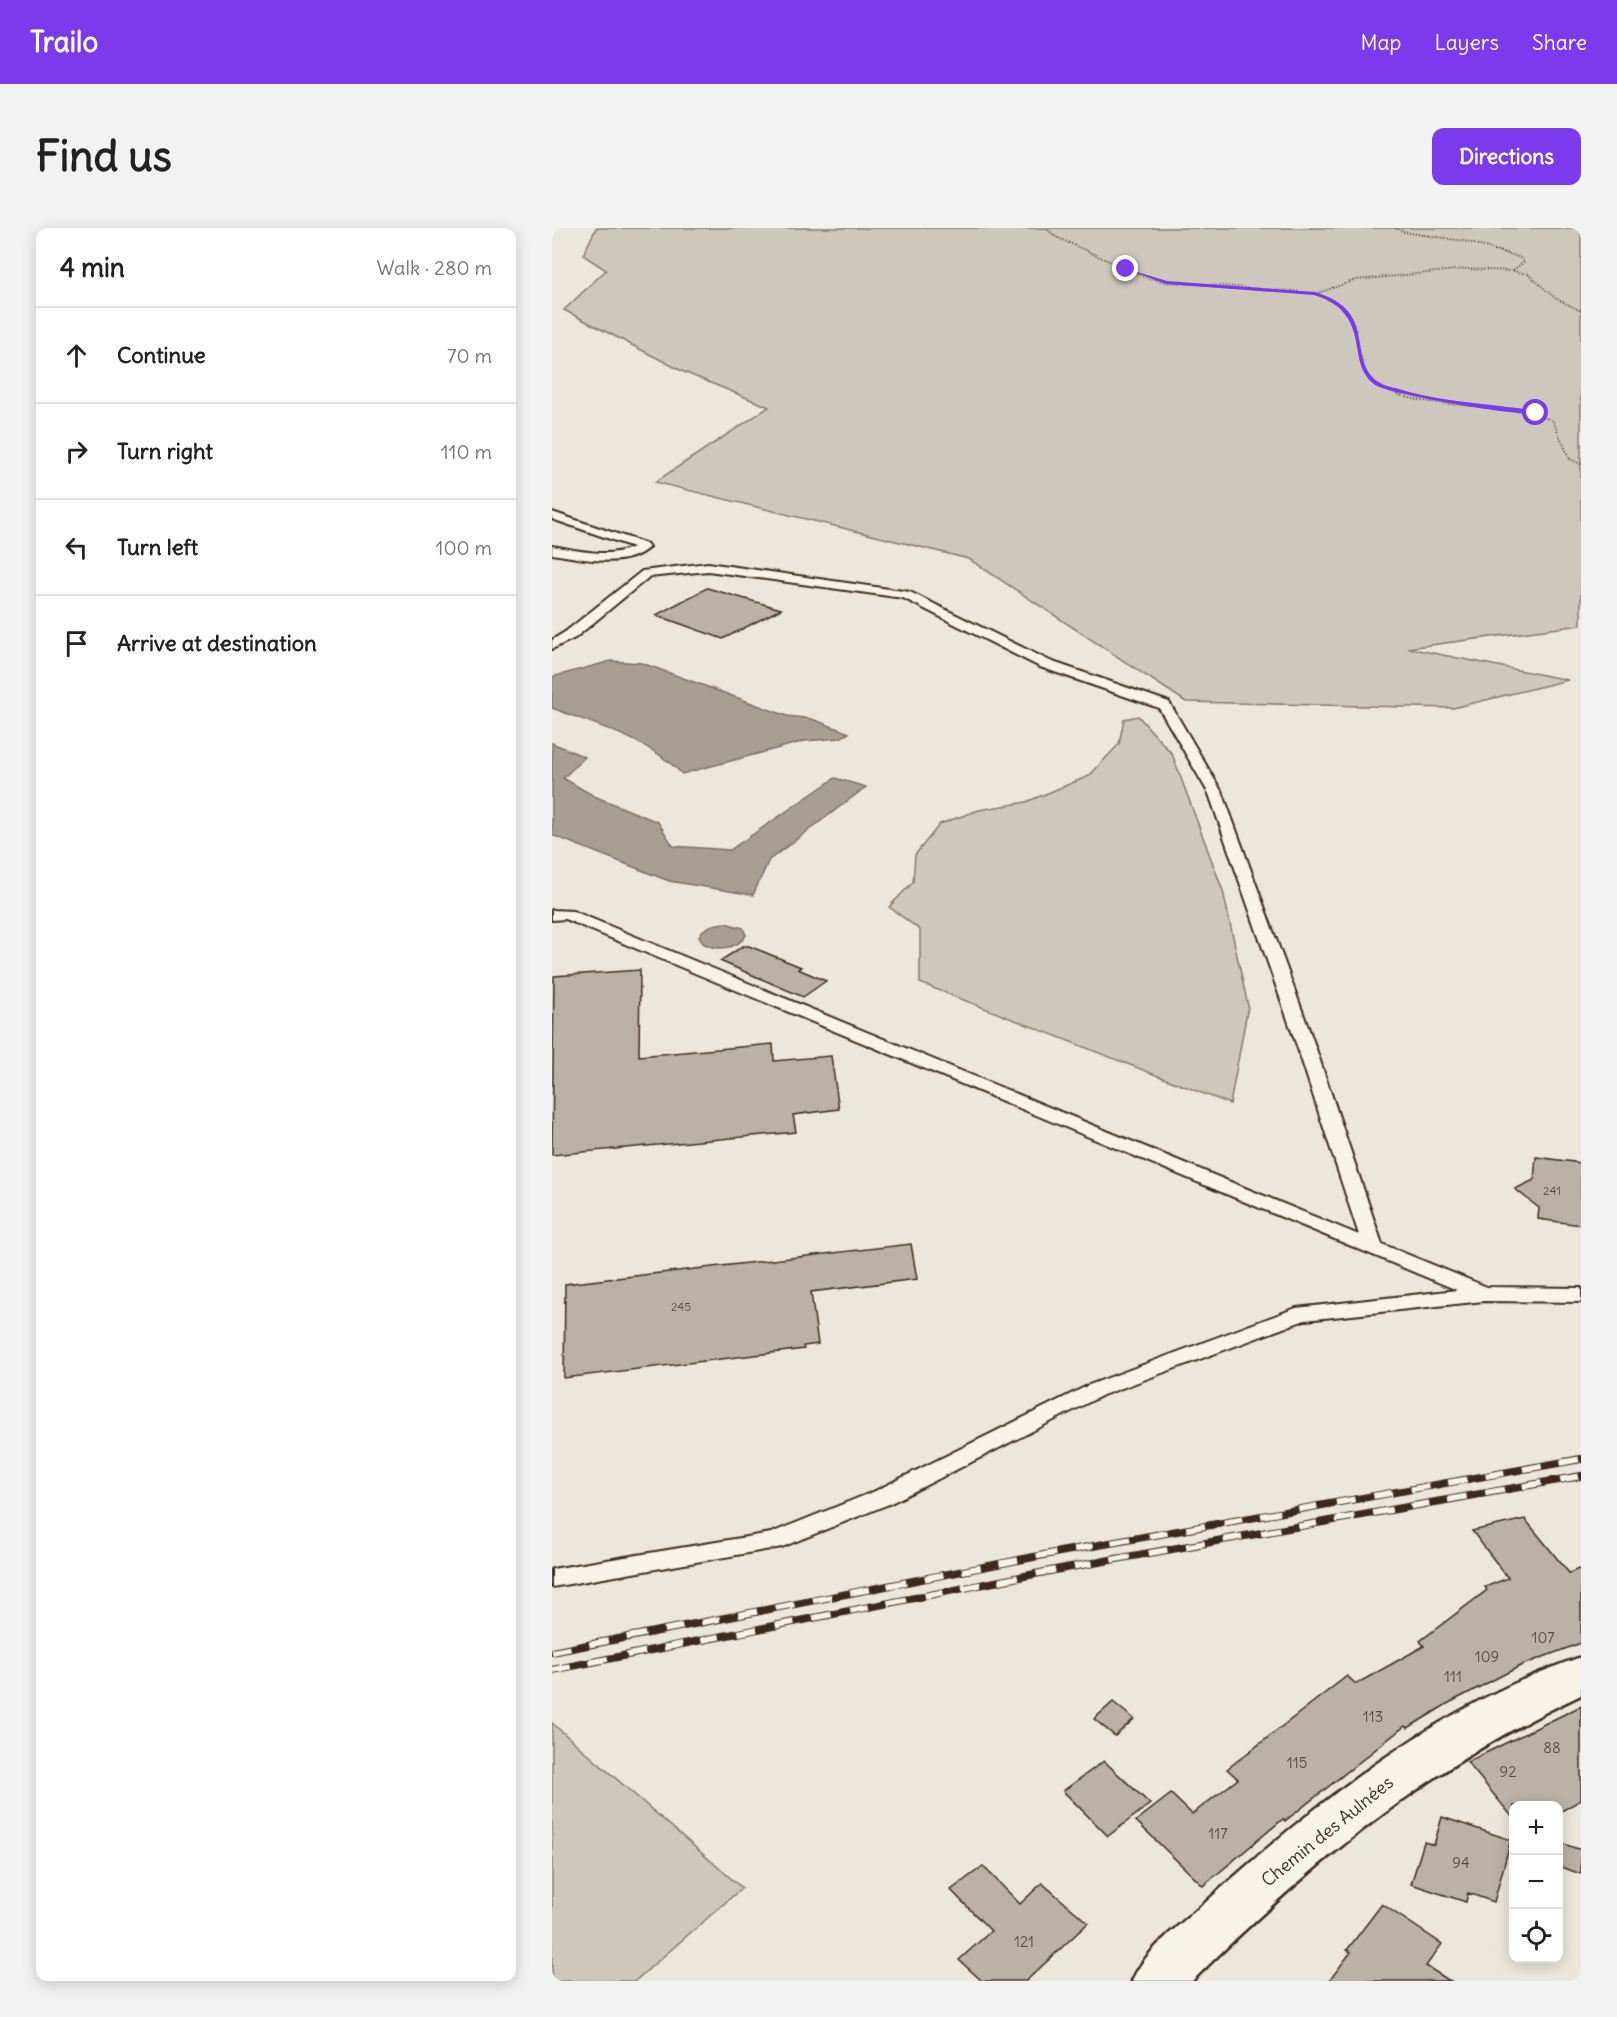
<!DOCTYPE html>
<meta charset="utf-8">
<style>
body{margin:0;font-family:Delius,sans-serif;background:#f2f2f2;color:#222}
.controls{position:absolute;right:18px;bottom:18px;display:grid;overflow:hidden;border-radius:12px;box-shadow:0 3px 15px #0003}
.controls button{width:54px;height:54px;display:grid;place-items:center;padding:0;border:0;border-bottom:2px solid #e0e0e0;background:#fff;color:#222;font:30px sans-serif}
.stop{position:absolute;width:18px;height:18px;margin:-14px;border:4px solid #7c3aed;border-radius:50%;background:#fff}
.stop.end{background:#7c3aed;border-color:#fff;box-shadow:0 2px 6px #0008}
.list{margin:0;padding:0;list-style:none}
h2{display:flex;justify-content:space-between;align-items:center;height:78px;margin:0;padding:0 24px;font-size:26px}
h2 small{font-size:20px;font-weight:400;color:#767676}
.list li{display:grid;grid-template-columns:39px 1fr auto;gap:18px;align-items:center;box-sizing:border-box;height:96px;padding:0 24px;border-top:2px solid #e0e0e0}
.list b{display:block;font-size:22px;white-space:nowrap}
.list em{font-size:20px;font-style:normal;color:#767676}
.icon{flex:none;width:33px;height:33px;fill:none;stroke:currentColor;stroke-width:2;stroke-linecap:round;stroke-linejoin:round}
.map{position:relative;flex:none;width:1029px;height:1753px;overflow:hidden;border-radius:12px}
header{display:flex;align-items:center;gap:36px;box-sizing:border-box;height:84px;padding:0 30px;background:#7c3aed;color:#fff}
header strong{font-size:28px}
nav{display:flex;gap:33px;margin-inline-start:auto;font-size:21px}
.intro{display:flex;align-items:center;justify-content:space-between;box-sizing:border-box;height:144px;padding:0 36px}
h1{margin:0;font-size:42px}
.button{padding:15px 27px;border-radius:12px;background:#7c3aed;color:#fff;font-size:21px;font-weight:700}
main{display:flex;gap:36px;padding:0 36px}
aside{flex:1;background:#fff;border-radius:12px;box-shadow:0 3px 15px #0003}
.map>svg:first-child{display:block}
.green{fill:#cec8bc;stroke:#84796d;stroke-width:1.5}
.water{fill:#a89f93;stroke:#7c7064;stroke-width:1.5}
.building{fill:#bab2a7;stroke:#3b2a1e;stroke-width:1.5}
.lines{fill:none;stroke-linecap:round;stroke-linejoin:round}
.lane-casing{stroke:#3b2a1e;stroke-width:4}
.street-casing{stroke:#3b2a1e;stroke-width:5}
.path{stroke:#3b2a1e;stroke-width:2;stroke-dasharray:1 2;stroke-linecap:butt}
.lane{fill:#f7f3e8;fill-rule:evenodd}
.street{fill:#f7f3e8;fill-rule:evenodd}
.rail-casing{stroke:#3b2a1e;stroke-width:8}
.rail{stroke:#f7f3e8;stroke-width:6;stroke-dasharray:19;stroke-linecap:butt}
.route{fill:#7c3aed}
.labels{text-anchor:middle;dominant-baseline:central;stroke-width:6;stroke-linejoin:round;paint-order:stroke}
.number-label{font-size:12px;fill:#5b4c40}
.near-number-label{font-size:15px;fill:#5b4c40}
.near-street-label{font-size:18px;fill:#3b2a1e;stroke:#f7f3e8}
</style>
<header>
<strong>Trailo</strong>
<nav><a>Map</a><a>Layers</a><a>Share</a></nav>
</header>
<div class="intro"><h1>Find us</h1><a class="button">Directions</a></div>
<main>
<aside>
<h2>4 min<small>Walk · 280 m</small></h2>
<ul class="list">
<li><svg class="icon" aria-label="ahead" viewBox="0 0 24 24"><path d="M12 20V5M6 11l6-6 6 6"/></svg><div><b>Continue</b></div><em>70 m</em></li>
<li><svg class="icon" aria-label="right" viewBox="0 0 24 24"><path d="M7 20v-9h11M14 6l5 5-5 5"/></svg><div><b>Turn right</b></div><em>110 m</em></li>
<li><svg class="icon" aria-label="left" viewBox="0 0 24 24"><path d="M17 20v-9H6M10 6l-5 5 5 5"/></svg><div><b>Turn left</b></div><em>100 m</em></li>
<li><svg class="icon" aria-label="arrive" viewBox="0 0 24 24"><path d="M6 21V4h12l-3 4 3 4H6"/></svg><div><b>Arrive at destination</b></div></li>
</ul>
</aside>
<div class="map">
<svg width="1029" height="1753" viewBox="0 0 1029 1753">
<rect width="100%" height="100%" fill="#ece7dc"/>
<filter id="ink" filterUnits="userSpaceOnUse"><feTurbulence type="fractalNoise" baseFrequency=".0167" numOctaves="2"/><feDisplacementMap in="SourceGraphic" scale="12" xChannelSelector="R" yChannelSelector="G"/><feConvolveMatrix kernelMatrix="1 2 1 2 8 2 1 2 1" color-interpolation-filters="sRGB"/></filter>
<g filter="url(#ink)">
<path class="green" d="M44 0H1029V397L856 420 1016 452 901 480 634 474 417 331 103 254 217 179 132 144 12 82 54 42 31 27Z
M586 488 620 526 671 663 696 778 678 876 368 755V702L337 679 361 654 363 627 388 596 427 582 474 574 537 548 567 516 572 491Z
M0 1495 190 1660 83 1753H0Z"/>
<path class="water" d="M59 433 90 435 235 488 260 491 297 505 288 510 253 513 130 546C97 511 43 497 0 480V449Z
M0 515 33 529 11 550 42 568 106 594 121 618 178 622 283 550 314 559 217 632 201 667 117 653 0 607Z
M173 695 191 700 194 707C185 722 164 723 151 715L147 708C152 698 163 696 173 695Z"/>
<path class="building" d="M155 360 229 381 171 411 104 387Z
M191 718H197L249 739 246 741 274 753 251 769 168 733Z
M88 742 87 828 221 816 222 833 279 828 287 881 241 887 244 904 0 927 2 748Z
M984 929 1029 935V997L986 991 987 980 963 961 982 952Z
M359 1016 365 1051 259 1064 266 1116 251 1118 252 1121 12 1150 13 1056Z
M973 1291 1017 1345 1029 1340V1415L970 1437 895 1476 856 1500 853 1498 733 1593 731 1591 651 1658 584 1593 619 1566 640 1586 686 1551 675 1541 795 1448 804 1456 872 1418 868 1413 935 1362 933 1359 956 1350 920 1303Z
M561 1474 582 1491 563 1508 542 1491Z
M1029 1478V1572L1006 1585V1578H962V1591L915 1534Z
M552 1533 598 1576 556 1608 511 1563Z
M890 1589 959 1612 942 1674 916 1665 914 1674 859 1656 872 1614 882 1617Z
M1006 1614 1029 1622V1646L1006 1638Z
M431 1638 468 1676 490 1655 536 1695 474 1753H430L407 1732 439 1703 399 1662Z
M830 1676 890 1716 874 1738 898 1753H777L799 1724 795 1722Z"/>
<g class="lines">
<g class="lane-casing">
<path id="lane" d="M0 284 95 316 97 319C74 342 28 330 0 326V318C25 322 57 331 81 319L0 291Z
M156 335 358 364 498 433 617 474 671 566 763 818 830 1016 935 1059 1029 1060V1074L932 1073 753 1092 551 1167 337 1276 230 1319 0 1359V1341L219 1305 321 1264 537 1157 744 1080 905 1062 13 691 0 692V682L21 683 807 1007 745 818 657 566 607 480 488 439 351 370 156 343 97 349 23 410 0 421V412L13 404 90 343Z"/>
</g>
<g class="street-casing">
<path id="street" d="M1029 1429V1467C880 1536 756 1638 640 1753H580C594 1721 628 1697 654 1674 763 1575 887 1477 1029 1429Z"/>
</g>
<path class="path" d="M494 0 504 9 590 48 614 54 762 65C774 70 785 74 793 83 813 104 800 140 826 157 871 186 953 170 1001 193L1018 231 1029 236
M843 0 852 4 912 13 967 29 972 34 961 42
M766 65 804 52 914 41 961 43 976 46 1003 70 1029 83"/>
<use href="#lane" class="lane"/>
<use href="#street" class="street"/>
<g class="rail-casing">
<path id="rail" d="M0 1424 502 1325 1029 1231
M0 1442 508 1341 1029 1248"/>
</g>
<use href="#rail" class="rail"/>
</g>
</g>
<path class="route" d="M572 40 615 53 762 64C828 82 793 130 826 154 831 158 841 159 847 161 879 171 913 174 947 178 959 180 976 180 987 185 973 190 843 167 825 158 821 156 817 152 815 149 808 140 807 129 805 119 801 90 789 75 762 67L614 56Z"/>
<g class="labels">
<g class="number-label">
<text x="1000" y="962">241</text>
<text x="129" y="1078">245</text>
</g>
<g class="near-number-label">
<text x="991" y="1409">107</text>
<text x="935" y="1428">109</text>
<text x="901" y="1448">111</text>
<text x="821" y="1488">113</text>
<text x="1000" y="1519">88</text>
<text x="745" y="1534">115</text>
<text x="956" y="1543">92</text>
<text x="666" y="1605">117</text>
<text x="909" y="1634">94</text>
<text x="472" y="1713">121</text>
</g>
<g class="near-street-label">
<text transform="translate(775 1603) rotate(-39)">Chemin des Aulnées</text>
</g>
</g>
</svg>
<div class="controls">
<button>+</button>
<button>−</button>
<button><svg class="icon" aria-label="locate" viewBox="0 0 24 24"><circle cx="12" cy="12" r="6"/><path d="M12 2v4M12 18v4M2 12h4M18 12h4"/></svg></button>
</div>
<div class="stop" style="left:984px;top:185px"></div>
<div class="stop end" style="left:574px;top:41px"></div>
</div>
</main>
